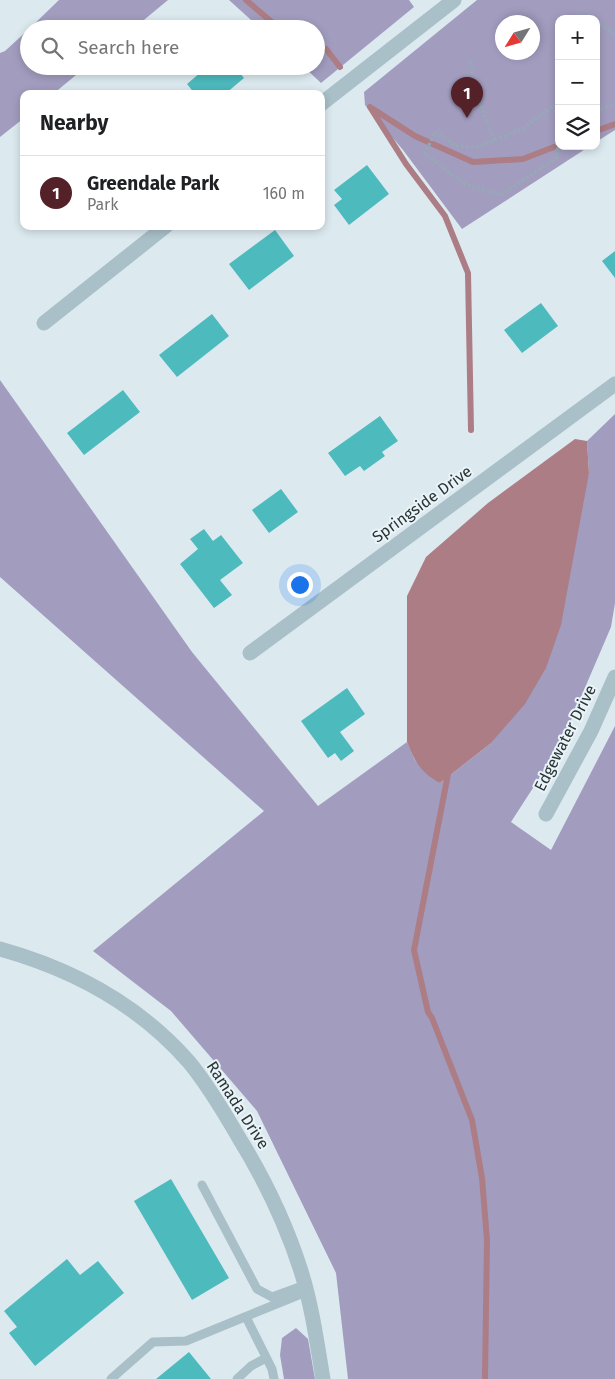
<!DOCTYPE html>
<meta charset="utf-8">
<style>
body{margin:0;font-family:"Fira Sans",sans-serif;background:#f2f2f2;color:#202124}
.controls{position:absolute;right:15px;top:15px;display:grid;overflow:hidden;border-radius:10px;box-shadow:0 2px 8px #0003}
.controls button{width:45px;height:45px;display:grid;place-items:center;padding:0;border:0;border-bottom:1px solid #e0e0e0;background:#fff;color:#202124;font:25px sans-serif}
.compass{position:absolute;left:495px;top:15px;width:45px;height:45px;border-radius:50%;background:#fff;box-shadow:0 2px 8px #0003;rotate:233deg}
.you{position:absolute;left:299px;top:584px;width:18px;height:18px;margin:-12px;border:4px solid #fff;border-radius:50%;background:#1a73e8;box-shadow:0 0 0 8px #1a73e833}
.badge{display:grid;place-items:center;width:32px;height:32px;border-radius:50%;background:#542128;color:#fff;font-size:16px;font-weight:700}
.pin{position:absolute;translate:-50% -41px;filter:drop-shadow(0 1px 2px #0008)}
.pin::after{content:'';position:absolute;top:26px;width:18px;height:15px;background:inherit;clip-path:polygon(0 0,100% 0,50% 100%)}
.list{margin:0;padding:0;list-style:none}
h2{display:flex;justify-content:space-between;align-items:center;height:65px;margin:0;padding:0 20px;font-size:21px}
h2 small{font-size:16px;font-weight:400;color:#757577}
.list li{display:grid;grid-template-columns:32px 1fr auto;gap:15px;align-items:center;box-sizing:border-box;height:75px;padding:0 20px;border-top:1px solid #e0e0e0}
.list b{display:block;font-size:19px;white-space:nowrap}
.list p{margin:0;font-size:16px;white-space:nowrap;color:#757577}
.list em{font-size:16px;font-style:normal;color:#757577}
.icon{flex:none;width:28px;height:28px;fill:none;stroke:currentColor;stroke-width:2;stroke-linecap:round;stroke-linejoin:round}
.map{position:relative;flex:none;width:615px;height:1379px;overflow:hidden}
.search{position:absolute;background:#fff;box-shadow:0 2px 8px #0003;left:20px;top:20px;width:305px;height:55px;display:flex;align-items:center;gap:12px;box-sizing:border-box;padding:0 18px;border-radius:28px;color:#757577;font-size:19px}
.panel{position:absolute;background:#fff;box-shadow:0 2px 8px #0003;left:20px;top:90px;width:305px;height:140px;border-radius:10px}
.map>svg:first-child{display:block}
.green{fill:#a29dbf;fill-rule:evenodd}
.water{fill:#ac7d85}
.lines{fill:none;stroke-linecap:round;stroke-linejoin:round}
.stream{stroke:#ac7d85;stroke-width:6}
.building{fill:#4dbabe}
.path{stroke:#93acb4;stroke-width:3;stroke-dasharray:2.5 2.5;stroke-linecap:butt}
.lane{stroke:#a9c0c8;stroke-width:9}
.street{stroke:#a9c0c8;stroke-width:15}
.labels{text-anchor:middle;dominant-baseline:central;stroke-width:4;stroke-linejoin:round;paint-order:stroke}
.street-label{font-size:16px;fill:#283435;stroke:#e9f3f8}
</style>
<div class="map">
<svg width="615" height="1379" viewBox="0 0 615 1379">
<rect width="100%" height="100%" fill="#dceaf0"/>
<path class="green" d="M59 0H168L133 29H29Z
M225 0H409L414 7 321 83 303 66H316V29H261L229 0Z
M477 0H615V130L596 142V19H559V146H590L462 229 403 150 365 105 364 92ZM532 22V52H502V22Z
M29 29V66H87L53 94H24V118L0 137V53L5 51Z
M0 380 192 652 318 806 407 742 415 760 440 783 490 744 589 473 587 441 615 414V603L611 627 560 746 511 822 551 850 615 726V1379H348L336 1273 257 1111 171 1011 93 951 264 811 0 577Z
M296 1328 308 1339 315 1379H284L280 1355 282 1338Z"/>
<path class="water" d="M575 439 587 441 589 473 561 625 546 668 525 704 490 744 440 783C421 773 415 762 407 742V596L426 557 488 503Z"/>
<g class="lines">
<path class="stream" d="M246 0 280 29
M316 48 326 49 340 67
M370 107 406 164 445 216 468 273 471 430
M373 109 415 136 473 162 523 159 559 145
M596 131 615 124
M449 769 414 950 428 1012 432 1018 472 1120 482 1178 487 1240 485 1379"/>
</g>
<path class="building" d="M208 66H234L244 78 225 94H195L187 84Z
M367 165 389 194 349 225 334 205 342 199 334 190Z
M275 230 294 256 249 290 229 264Z
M615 251V278L602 261Z
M541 303 558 326 522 353 504 330Z
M212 314 229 336 177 377 159 355Z
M123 390 140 412 84 455 67 433Z
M380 416 398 441 382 452 385 456 364 471 360 466 345 476 328 453Z
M281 489 298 512 269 533 252 510Z
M204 529 213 541 221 535 243 563 220 580 232 595 214 608 180 564 198 549 190 539Z
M347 688 365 714 340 732 354 751 341 761 335 753 328 758 301 721Z
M171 1179 229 1278 192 1300 134 1201Z
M67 1259 80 1275 98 1261 124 1293 35 1366 9 1333 17 1327 4 1311Z
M189 1352 211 1379H156Z"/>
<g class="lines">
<path class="path" d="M571 19C578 15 587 14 594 19
M596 21 615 35
M471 62 474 88 494 139
M559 99 556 104 524 128 478 147 456 146 435 132 425 154 465 184 501 195 558 157 556 135 557 127 559 126
M596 111 615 104"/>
<path class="lane" d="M202 1185 257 1289 272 1297 305 1285
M246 1317 272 1369 274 1379
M111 1379 153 1342 186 1341 306 1292
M237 1379 251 1366 266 1358"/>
<path class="street" d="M321 104 454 0
M44 323 166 226
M250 653 615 384
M546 814 591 731 615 677
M0 949C72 969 139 1005 189 1062 208 1085 224 1112 239 1138 265 1180 286 1224 301 1271 312 1306 317 1343 323 1379"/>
</g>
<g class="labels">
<g class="street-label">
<text transform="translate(422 504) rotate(-36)">Springside Drive</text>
<text transform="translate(565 738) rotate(-63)">Edgewater Drive</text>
<text transform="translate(238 1105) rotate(57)">Ramada Drive</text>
</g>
</g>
</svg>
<div class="controls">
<button>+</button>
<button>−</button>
<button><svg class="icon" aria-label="layers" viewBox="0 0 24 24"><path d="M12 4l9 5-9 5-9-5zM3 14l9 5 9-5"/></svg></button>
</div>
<svg class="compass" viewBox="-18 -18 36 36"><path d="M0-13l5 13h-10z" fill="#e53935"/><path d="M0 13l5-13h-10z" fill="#757577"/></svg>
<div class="you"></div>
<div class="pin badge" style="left:467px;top:118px">1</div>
<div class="search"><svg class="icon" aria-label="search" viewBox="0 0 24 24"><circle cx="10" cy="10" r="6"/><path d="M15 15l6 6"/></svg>Search here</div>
<section class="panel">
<h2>Nearby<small></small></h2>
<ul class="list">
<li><span class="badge">1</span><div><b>Greendale Park</b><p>Park</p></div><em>160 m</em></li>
</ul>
</section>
</div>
